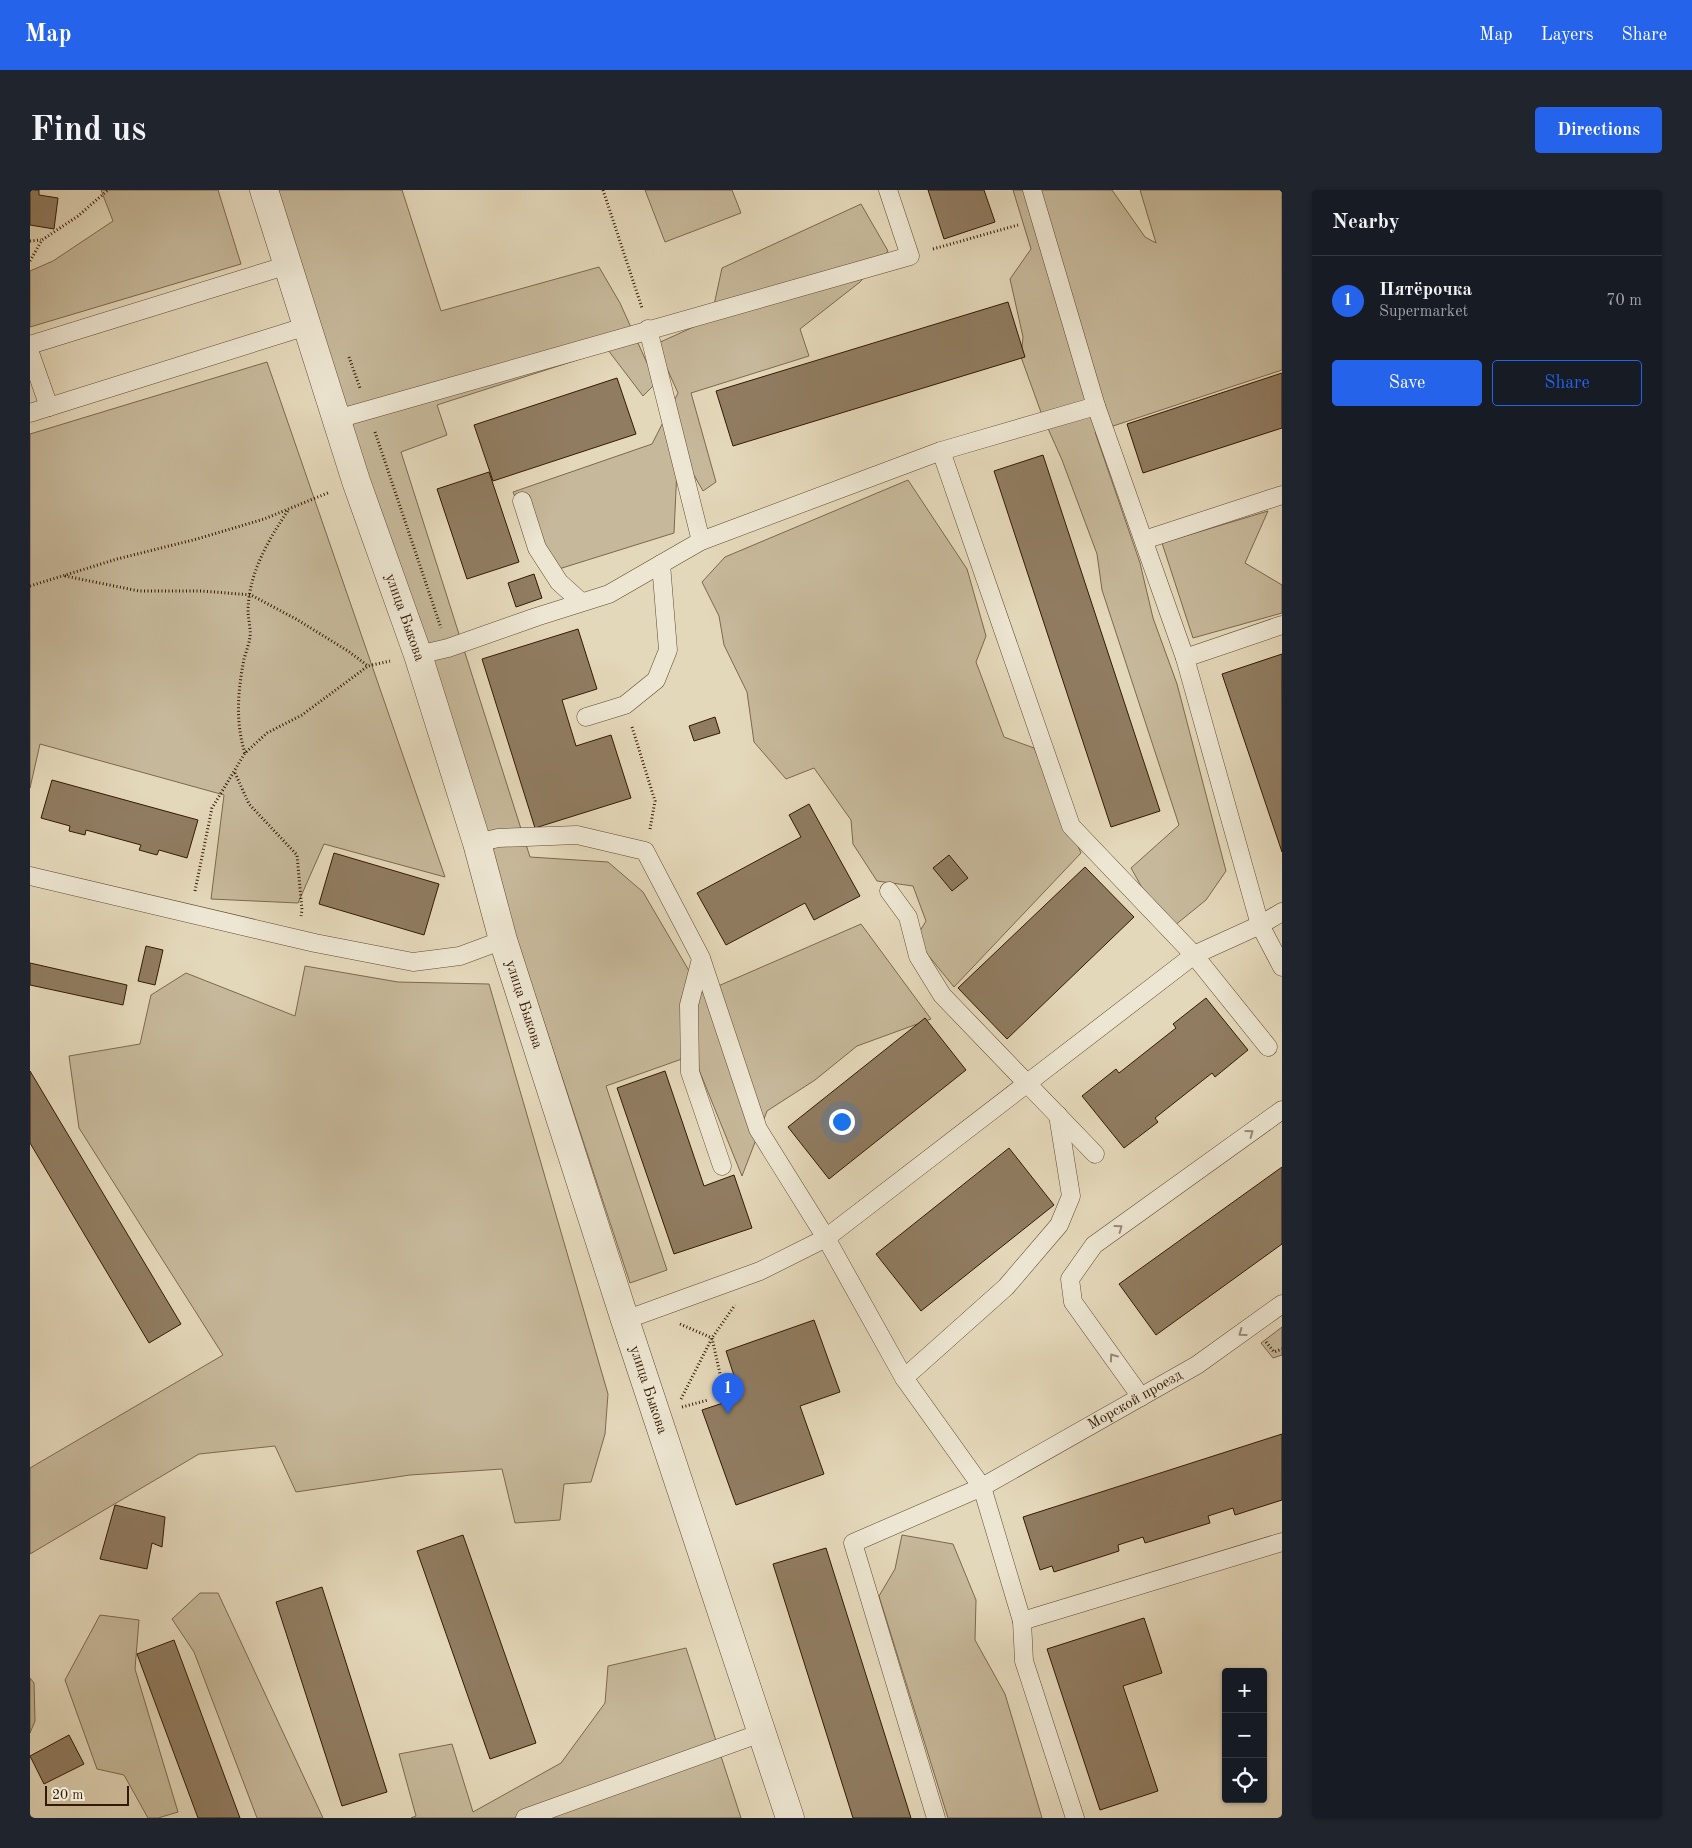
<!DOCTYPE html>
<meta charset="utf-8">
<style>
body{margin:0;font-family:"Old Standard TT",serif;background:#20242c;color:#f1f3f6}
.controls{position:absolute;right:15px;bottom:15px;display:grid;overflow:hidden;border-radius:5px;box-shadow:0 1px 4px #0004}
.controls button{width:45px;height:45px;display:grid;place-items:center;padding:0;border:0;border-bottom:1px solid #363941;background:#171b24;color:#f1f3f6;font:25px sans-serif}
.scale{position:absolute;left:15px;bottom:12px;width:84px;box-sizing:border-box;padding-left:5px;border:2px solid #341900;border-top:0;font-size:14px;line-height:18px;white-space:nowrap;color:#341900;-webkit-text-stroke:4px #ede6d2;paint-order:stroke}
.you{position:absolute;left:811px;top:931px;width:18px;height:18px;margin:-12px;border:4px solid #fff;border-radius:50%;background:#1a73e8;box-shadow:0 0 0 8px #1a73e833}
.badge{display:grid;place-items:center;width:32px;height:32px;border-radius:50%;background:#2563eb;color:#fff;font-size:16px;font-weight:700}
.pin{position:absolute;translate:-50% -41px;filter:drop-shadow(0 1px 2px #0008)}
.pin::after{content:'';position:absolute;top:26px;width:18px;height:15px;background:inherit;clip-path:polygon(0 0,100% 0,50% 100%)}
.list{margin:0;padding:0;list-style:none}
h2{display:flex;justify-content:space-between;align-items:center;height:65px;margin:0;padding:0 20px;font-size:21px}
h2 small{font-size:16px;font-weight:400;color:#9ea1a6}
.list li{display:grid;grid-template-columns:32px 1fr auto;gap:15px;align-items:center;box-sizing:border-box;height:90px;padding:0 20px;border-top:1px solid #363941}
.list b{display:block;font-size:19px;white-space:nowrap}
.list p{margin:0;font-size:16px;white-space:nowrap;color:#9ea1a6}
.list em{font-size:16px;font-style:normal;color:#9ea1a6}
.actions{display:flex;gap:10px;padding:15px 20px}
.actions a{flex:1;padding:11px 0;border:1px solid #2563eb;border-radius:5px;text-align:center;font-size:18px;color:#2563eb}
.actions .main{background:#2563eb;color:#fff}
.icon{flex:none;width:28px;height:28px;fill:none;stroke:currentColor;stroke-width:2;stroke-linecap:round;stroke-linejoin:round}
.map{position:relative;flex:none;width:1252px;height:1628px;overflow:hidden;border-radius:5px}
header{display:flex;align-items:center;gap:30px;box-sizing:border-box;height:70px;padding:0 25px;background:#2563eb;color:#fff}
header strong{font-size:24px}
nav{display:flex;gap:28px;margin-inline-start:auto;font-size:18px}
.intro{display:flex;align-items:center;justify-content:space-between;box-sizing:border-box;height:120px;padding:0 30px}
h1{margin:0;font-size:35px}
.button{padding:12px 22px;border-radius:5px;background:#2563eb;color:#fff;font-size:18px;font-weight:700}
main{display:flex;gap:30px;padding:0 30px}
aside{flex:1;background:#171b24;border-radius:5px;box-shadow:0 1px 4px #0004}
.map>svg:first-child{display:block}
.green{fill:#c6b89a;stroke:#7d684d}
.building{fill:#907c61;stroke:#341900}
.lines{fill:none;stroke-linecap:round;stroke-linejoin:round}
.service-casing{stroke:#60492e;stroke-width:19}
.minor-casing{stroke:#60492e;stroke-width:29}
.path{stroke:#341900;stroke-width:3;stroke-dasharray:1 2.5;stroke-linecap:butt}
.service{stroke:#ede6d2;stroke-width:18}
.minor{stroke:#ede6d2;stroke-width:28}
.oneway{stroke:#9a8a74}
.labels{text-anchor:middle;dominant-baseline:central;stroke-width:4.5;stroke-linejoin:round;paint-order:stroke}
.street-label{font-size:15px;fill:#341900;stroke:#ede6d2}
</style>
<header>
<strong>Map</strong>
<nav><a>Map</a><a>Layers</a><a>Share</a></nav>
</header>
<div class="intro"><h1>Find us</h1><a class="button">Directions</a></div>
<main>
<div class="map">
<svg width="1252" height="1628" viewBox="0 0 1252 1628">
<rect width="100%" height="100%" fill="#e4d8ba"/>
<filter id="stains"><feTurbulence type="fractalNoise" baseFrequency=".004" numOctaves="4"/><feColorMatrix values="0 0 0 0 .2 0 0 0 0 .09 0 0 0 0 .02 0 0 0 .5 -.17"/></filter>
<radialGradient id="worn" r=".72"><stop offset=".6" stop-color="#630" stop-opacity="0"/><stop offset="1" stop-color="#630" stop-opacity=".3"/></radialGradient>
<path class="green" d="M71 0H188L211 74 0 137V81L23 71 83 31Z
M247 0H372L411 121 569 77 590 113 626 193 613 206 578 160 407 215 417 245 371 262 500 667 578 672 613 702 672 803 831 734 901 829 827 856 785 890 737 921 712 986 663 865 576 896 637 1080 600 1093 459 666Z
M615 0H702L711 23 635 52Z
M983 0H1082L1115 47 1126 53 1110 0H1252V180L1065 242 1110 373 1123 428 1147 494 1196 681 1176 710 1144 736 1120 712 1101 678 1149 635 1072 400 1067 364 1032 270 1012 225 991 167 993 147 980 89 1001 59Z
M831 14 858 61 830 92 770 139 779 166 661 203 686 292 673 301 648 257 644 343 516 383 483 302 622 254 648 203 626 154 681 129 692 78Z
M237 172 415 687 294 654 268 713 181 709 194 605 10 554 0 598V244Z
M878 290 937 379 956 446 946 472 974 547 1004 558 1051 663 924 797 885 749 896 731 883 696 847 691 823 654 821 630 784 578 756 589 724 552 717 502 694 455 689 426 672 392 695 367Z
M1238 321 1215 373 1252 395V423L1163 448 1132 353Z
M275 776 368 792 459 794 578 1204 575 1244 561 1292 534 1294 530 1330 485 1333 472 1279 380 1285 266 1302 245 1256 169 1264 0 1364V1278L193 1165 49 938 39 866 110 854 121 805 156 783 265 826Z
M1252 1137V1165L1243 1168 1231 1153Z
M872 1345 923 1354 946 1410 945 1450 975 1504 1012 1628H918L849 1406 865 1379Z
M170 1403H188L293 1628H227L164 1462 142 1429Z
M70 1425 109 1430 105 1479 148 1622 128 1628H118L94 1585 67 1579 35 1490Z
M656 1458 711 1628H381L386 1626 369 1564 422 1554 443 1622 531 1573 575 1513 578 1476Z
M0 1488 4 1493 5 1531 0 1543Z"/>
<path class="building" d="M0 0H9V5L28 8 24 39 0 35Z
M898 0H954L965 32 914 49Z
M978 112 995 167 703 256 686 201Z
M1252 183V238L1113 283 1097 234Z
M587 188 606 244 463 291 444 235Z
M1013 265 1130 621 1081 637 964 281Z
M459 282 489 372 437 389 407 299Z
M504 384 512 408 486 417 478 393Z
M548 439 567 499 532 510 546 556 581 545 601 608 505 638 452 469Z
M1252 464V662L1192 484Z
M685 527 690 543 664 551 659 536Z
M22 590 168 630 157 668 129 660 127 665 109 660 111 655 56 640 55 645 39 641 40 636 11 628Z
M779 614 830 706 784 730 775 713 696 755 667 703 771 647 759 625Z
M304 663 409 694 394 745 289 714Z
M919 665 938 688 922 701 903 678Z
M1055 677 1104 727 977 849 928 798Z
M116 756 133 760 125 795 108 791Z
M0 773 97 795 93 815 0 795Z
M1176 808 1218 860 1185 887 1182 883 1125 928 1128 932 1094 958 1052 906 1086 879 1089 883 1146 838 1143 834Z
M895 828 936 880 799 989 758 937Z
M0 881 151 1134 119 1153 0 953Z
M635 881 674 996 704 985 722 1038 644 1064 587 898Z
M979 958 1024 1015 891 1121 846 1064Z
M1252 977V1054L1126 1145 1089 1094Z
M784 1130 810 1202 770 1216 794 1284 706 1315 672 1220 711 1207 696 1161Z
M1252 1244V1310L1205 1325 1203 1318 1178 1326 1180 1333 1115 1353 1113 1347 1088 1355 1089 1361 1024 1382 1022 1376 1010 1380 993 1327Z
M85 1315 135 1327 132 1357 122 1353 117 1379 70 1369Z
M433 1345 506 1553 460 1569 387 1361Z
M796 1358 881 1628H823L778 1485 743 1374Z
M292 1397 357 1602 312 1616 246 1412Z
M1114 1428 1132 1483 1093 1496 1128 1601 1070 1620 1017 1459Z
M144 1450 210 1628H168L107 1464Z
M39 1545 54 1574 14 1594 0 1566Z"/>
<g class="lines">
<g class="service-casing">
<g id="service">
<path d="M1002 0 1066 216 1155 468"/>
<path d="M618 139 671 351"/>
<path d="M0 155 258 75"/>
<path d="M0 163 19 217"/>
<path d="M0 223 277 136"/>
<path d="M307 229 880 66 858 0"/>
<path d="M911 261 1041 636 1164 765 1238 857"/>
<path d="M492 311 507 358 529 392 551 412"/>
<path d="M1114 350 1252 305"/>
<path d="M1252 435 1155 468 1230 735 1252 777"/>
<path d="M388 465 418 458 506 427 579 404 671 351 911 261 1066 216"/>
<path d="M556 527 595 515 626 490 638 460 631 374"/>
<path d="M447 653 468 648 547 645 615 661 671 768 728 939 796 1048 874 1188 952 1297 992 1431 994 1471 1045 1628"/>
<path d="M0 686 285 753 383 772 430 766 473 750"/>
<path d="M859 701 878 727 888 766 912 805 1065 964"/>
<path d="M671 769 659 815 660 882 692 976"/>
<path d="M595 1130 730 1081 796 1048 1164 765 1230 735 1252 722"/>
<path d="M874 1188 976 1097 1029 1035 1041 1006 1028 925"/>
<path d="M1111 1207 1043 1112 1040 1089 1064 1055 1252 920"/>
<path d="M992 1431 1252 1352"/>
<path d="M495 1628 731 1543"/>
<path id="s1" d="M906 1628 823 1353 952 1297 1167 1175 1252 1114"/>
</g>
</g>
<g class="minor-casing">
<g id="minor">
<path id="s2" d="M234 0 326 291 388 465 447 653 473 750 595 1130 760 1628"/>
</g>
</g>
<path class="path" d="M573 0 612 118
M0 51 11 50
M903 59 988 35
M0 71 12 50 48 26 78 0
M319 167 330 198
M345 242 411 438
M35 386 109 401H172L221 405 266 429 318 461 338 476 360 471
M0 396 87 369 167 349 234 329 300 302
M602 537 625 611 620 639
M215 563C205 532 208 500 214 469 216 462 219 454 220 447 221 438 218 429 218 420 219 382 239 349 259 319
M205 583 219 614 267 665 272 720 271 726
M165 701 182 618 215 563 237 543 272 525 338 476
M650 1134 682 1148 690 1184
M1236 1152 1244 1162 1252 1159
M651 1209 682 1148 705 1115
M652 1217 678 1210"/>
<use href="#service" class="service"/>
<use href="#minor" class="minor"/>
</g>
<defs><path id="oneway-chevron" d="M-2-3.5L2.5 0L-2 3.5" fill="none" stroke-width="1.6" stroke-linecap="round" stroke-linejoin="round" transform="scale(1.25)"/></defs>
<g class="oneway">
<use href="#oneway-chevron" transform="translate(1220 943) rotate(-36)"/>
<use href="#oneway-chevron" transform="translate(1089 1038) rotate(-36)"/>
<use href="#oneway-chevron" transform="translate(1212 1143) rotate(144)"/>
<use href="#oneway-chevron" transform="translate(1083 1167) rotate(-126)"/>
</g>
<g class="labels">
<g class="street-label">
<text stroke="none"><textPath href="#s2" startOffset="450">улица Быкова</textPath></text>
<text stroke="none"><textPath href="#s2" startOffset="855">улица Быкова</textPath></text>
<text stroke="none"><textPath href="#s2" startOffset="1260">улица Быкова</textPath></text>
<text stroke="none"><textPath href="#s1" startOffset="604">Морской проезд</textPath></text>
</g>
</g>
<rect width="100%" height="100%" filter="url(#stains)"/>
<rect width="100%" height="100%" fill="url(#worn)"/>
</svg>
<div class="controls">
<button>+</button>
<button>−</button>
<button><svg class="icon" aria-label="locate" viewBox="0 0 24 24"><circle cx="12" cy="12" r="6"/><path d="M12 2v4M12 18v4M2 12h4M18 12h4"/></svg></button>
</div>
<div class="scale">20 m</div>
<div class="you"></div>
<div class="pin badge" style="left:698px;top:1224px">1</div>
</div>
<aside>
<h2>Nearby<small></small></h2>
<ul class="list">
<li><span class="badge">1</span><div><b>Пятёрочка</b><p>Supermarket</p></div><em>70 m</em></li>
</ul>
<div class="actions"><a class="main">Save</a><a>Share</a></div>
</aside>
</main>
